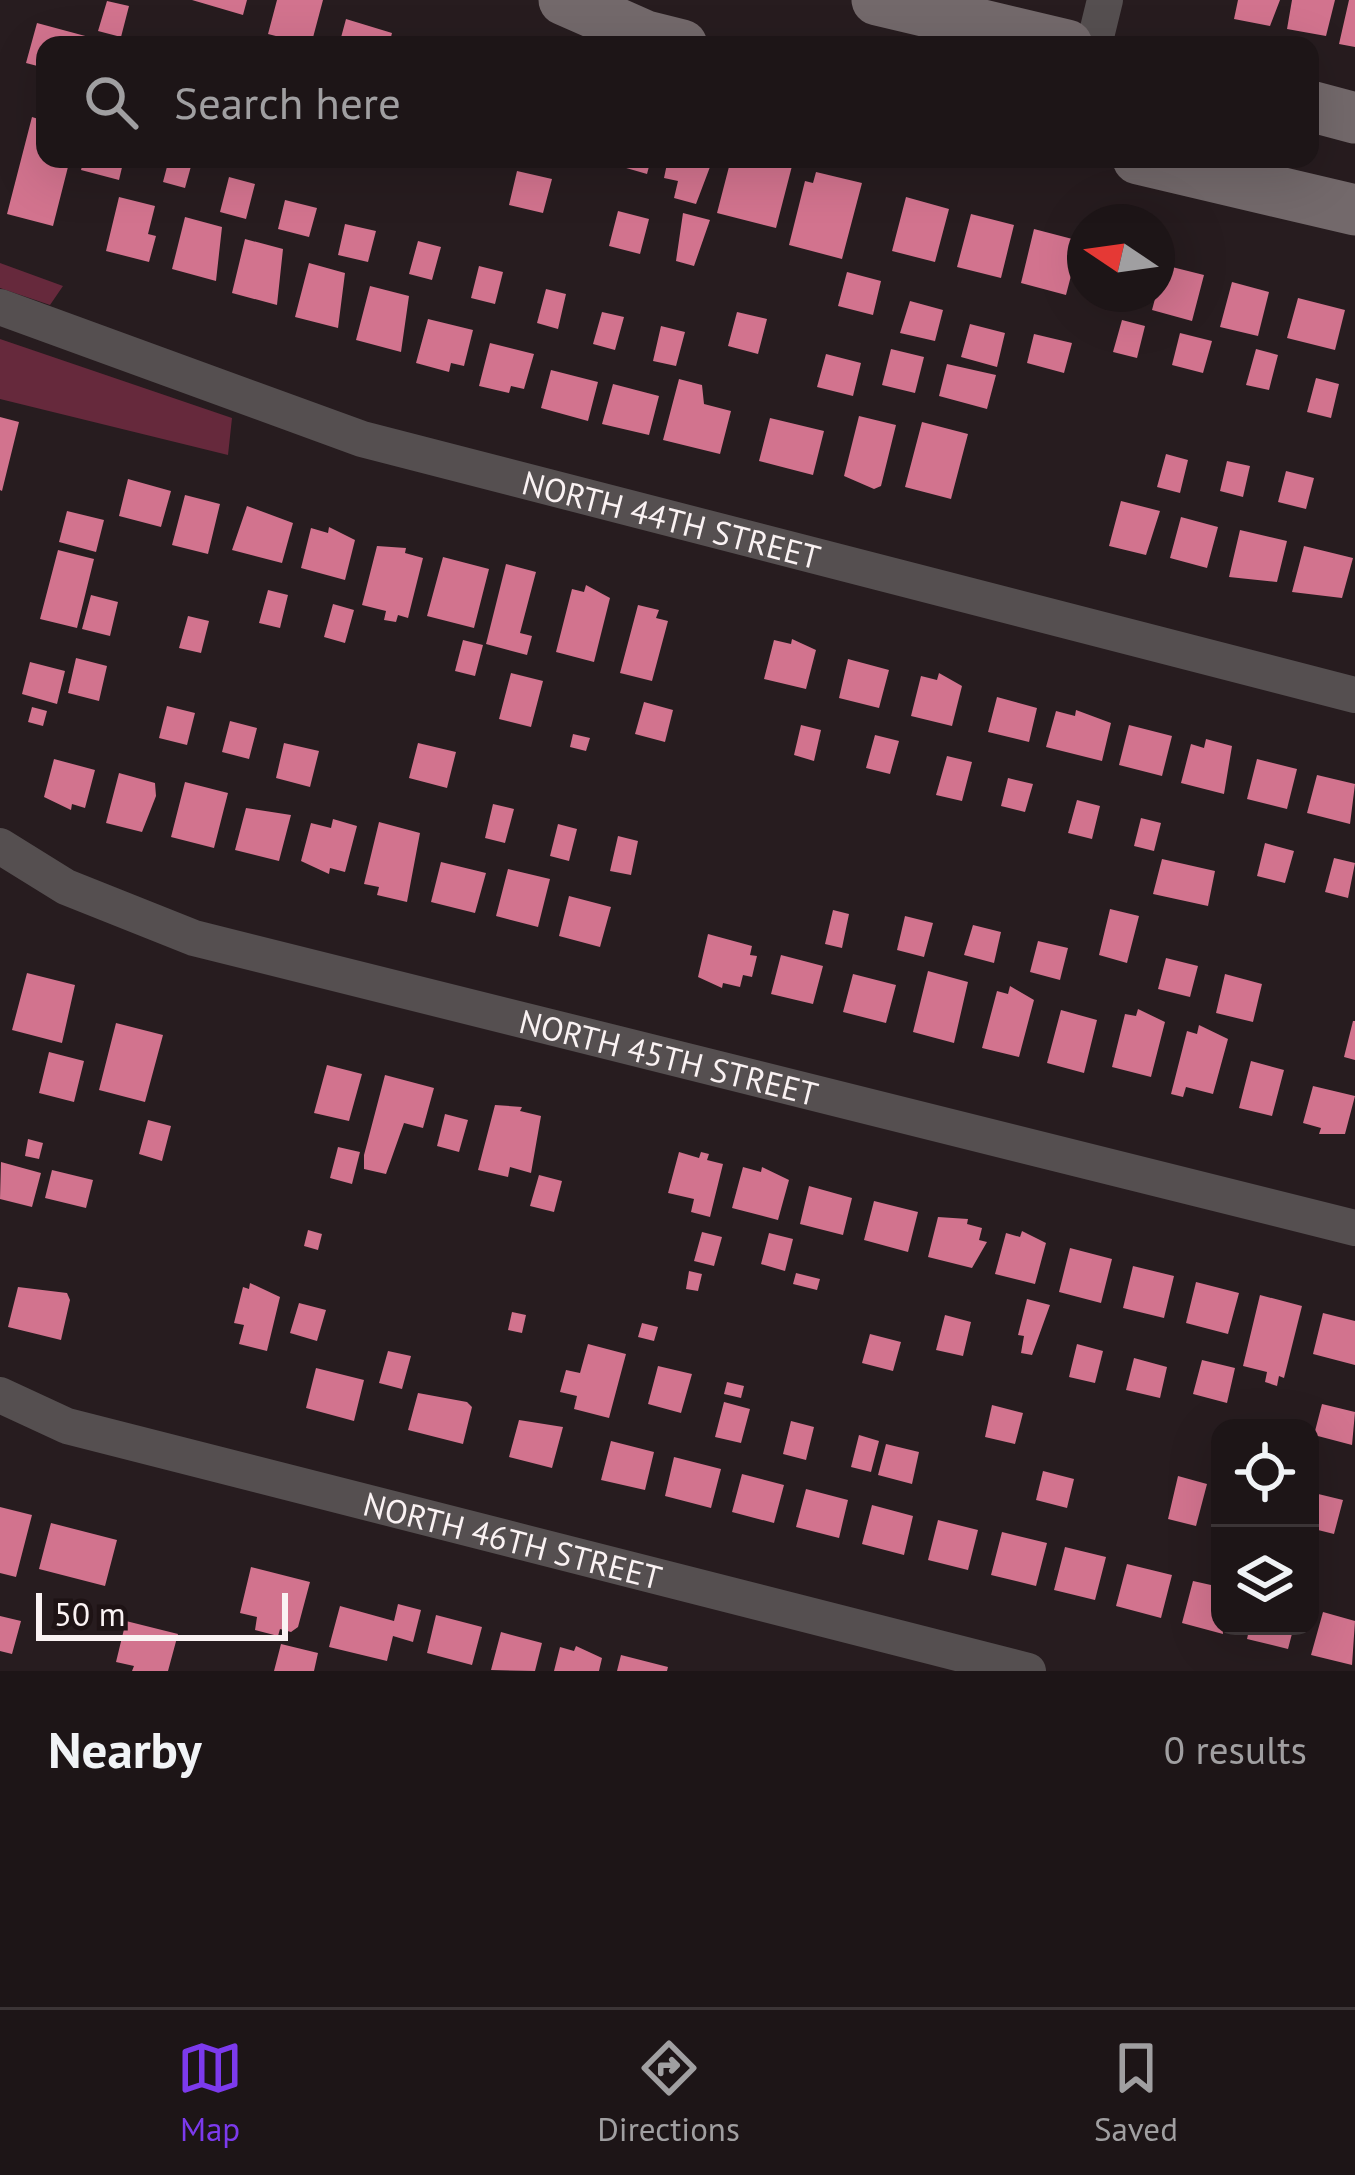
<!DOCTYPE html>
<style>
body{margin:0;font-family:"PT Sans",sans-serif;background:#2a2224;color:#f1f3f6}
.controls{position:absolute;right:36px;bottom:36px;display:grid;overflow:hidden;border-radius:24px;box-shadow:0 12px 48px #0002}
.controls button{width:108px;height:108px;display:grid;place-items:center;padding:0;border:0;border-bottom:3px solid #3b3436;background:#1d1517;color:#f1f3f6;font:60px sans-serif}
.compass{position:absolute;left:1067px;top:204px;width:108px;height:108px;border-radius:50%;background:#1d1517;box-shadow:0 12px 48px #0002;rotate:283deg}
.scale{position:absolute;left:36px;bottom:30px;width:252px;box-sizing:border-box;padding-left:12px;border:6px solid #faf2f3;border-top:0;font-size:33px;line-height:42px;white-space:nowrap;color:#faf2f3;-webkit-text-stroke:9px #1e1315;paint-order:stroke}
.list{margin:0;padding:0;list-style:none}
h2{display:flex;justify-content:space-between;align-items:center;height:156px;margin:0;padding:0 48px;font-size:51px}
h2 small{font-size:39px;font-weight:400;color:#a09fa1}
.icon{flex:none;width:66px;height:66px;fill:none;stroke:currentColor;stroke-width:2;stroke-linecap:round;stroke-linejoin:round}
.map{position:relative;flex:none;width:1355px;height:1671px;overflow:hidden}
.search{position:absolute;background:#1d1517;box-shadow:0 12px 48px #0002;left:36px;right:36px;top:36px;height:132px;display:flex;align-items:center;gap:30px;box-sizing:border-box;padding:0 42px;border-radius:24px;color:#a09fa1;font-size:45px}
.sheet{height:336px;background:#1d1517}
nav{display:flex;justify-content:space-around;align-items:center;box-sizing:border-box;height:168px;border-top:3px solid #3b3436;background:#1d1517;font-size:33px;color:#a09fa1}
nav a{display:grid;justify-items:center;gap:6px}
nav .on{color:#7c3aed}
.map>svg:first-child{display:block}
.green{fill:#66293c}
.building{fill:#d2738e}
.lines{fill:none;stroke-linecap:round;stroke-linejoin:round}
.minor{stroke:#554f50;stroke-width:36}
.secondary{stroke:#73696b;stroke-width:51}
.labels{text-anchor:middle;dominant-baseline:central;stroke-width:12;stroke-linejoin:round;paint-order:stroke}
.street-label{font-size:33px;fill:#faf2f3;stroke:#1e1315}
</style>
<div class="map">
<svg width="1355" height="1671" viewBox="0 0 1355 1671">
<rect width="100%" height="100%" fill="#271c1f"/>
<path class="green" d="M0 263 63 286 50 305 0 288Z
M0 339 232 418 228 455 0 399Z"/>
<path class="building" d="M192 0H247L243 15Z
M277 0H323L311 45 268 34Z
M1238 0H1280L1270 26 1234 19Z
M1292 0H1335L1326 36 1287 29Z
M1349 0H1355V47L1339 44Z
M107 1 129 6 121 37 98 31Z
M346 19 392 33 389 45H339Z
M37 23 89 37 87 45H45V68L26 63Z
M32 117 45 121V159H70L53 226 7 214Z
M84 159H124L119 180 81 170Z
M169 159H193L185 188 163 182Z
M595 159H651L647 174Z
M668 159H713L696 204 674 198 678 181 664 178Z
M731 159 792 166 776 228 717 213Z
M517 171 552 179 543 213 509 205Z
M816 172 862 183 842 259 789 245 805 181 813 183Z
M229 177 255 184 246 219 220 212Z
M119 197 155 206 148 234 156 236 149 262 106 251Z
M906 197 949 209 935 262 892 251Z
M285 200 317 208 309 237 278 229Z
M618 211 649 219 640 254 609 246Z
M683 213 710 220 694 266 676 261Z
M971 214 1014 225 1001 278 957 267Z
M185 217 222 227 216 281 172 269Z
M345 224 376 231 368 262 338 255Z
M1034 229 1080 241 1066 295 1021 283Z
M245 239 283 249 277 305 232 293Z
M418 241 441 247 432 280 409 274Z
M309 263 345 273 338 328 295 317Z
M1164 265 1204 275 1192 321 1152 310Z
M479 266 503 272 495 304 471 298Z
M847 272 881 281 873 315 838 306Z
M1232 282 1269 292 1258 336 1220 327Z
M370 286 409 296 401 352 356 340Z
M546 289 566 294 558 329 537 323Z
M1298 298 1345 310 1335 350 1287 338Z
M910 301 943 310 935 341 900 333Z
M602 312 624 317 615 350 593 344Z
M737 312 767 319 758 354 728 346Z
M428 319 473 330 464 366 451 363 449 372 416 363Z
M1122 320 1145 326 1137 358 1113 352Z
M970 324 1005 333 997 367 961 357Z
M661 326 685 332 676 366 653 361Z
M1180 333 1212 341 1203 373 1172 365Z
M1034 334 1072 343 1064 373 1027 363Z
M490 343 534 354 524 389 511 386 509 393 479 386Z
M891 349 924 357 915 393 882 385Z
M1256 349 1278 355 1269 390 1246 385Z
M826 354 861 363 853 396 817 387Z
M947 364 996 375 987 409 939 396Z
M551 370 598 382 588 421 541 408Z
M1316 378 1339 384 1331 418 1307 412Z
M679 379 702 385 704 404 731 411 720 454 663 440Z
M613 384 659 396 649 435 602 424Z
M859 416 896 425 881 486 874 489 844 476Z
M0 417 19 422 2 491 0 490Z
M770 418 824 431 813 475 759 461Z
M922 422 968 434 951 499 905 487Z
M1166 454 1188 460 1180 493 1157 487Z
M1227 461 1250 466 1243 497 1220 491Z
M1286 471 1314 478 1306 509 1278 502Z
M128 479 171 491 161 527 119 516Z
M185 495 220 504 208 554 172 545Z
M1121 501 1160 511 1146 555 1109 546Z
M247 506 293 523 282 563 232 550Z
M67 511 104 520 96 552 59 542Z
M1181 517 1218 527 1207 568 1170 558Z
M329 527 355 540 345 580 301 568 311 528 328 533Z
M1240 530 1287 541 1277 582 1229 577Z
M377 546 406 548 405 553 423 558 408 618 398 615 396 622 384 620 386 611 362 605Z
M1304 546 1353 558 1342 598 1292 592Z
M58 550 94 559 77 628 40 619Z
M443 557 489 569 474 628 427 616Z
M506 564 536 572 520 633 532 636 527 655 486 644Z
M586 585 610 598 594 662 556 652 572 589 584 592Z
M268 590 288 595 280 628 259 623Z
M91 595 118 602 110 636 82 629Z
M333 604 354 610 345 643 324 637Z
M638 605 659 610 656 618 668 621 652 681 620 673Z
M188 616 209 621 201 653 179 648Z
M792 639 816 650 806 689 764 679 774 640 791 644Z
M463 640 483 645 475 676 455 671Z
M76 658 107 666 99 701 68 693Z
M848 659 889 670 879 708 839 698Z
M30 662 65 671 57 704 22 694Z
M511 673 543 681 531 727 499 719Z
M939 673 962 686 952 726 911 716 921 676 937 680Z
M997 697 1037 708 1029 742 988 732Z
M644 702 673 710 665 742 635 734Z
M167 706 195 713 187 745 159 738Z
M32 707 47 711 43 726 28 722Z
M1076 710 1111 723 1102 761 1046 747 1056 711 1075 716Z
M230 721 257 728 249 759 222 752Z
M801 725 821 730 814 761 794 755Z
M1129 725 1172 736 1162 776 1119 765Z
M573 734 590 738 586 751 570 747Z
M875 735 899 741 890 774 866 768Z
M1206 739 1232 746 1224 794 1181 783 1191 744 1204 748Z
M284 743 319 751 310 787 276 778Z
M418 743 456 752 447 788 409 778Z
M947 756 972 762 962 801 936 795Z
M54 759 95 770 85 808 72 804 71 810 44 797Z
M1257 759 1297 769 1287 809 1247 799Z
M119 773 155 783 156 796 142 832 106 823Z
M1317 775 1355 784 1350 824 1307 813Z
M1008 778 1033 784 1025 812 1001 806Z
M185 782 228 793 214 848 171 837Z
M1077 800 1100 806 1092 839 1068 833Z
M493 804 514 809 505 843 485 838Z
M246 808 291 815 279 861 235 850Z
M1141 818 1161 823 1154 851 1134 846Z
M333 819 357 826 345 872 330 868 329 874 301 861 311 823 331 828Z
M379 822 420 833 407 902 377 895 379 887 364 884Z
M558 824 577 829 569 861 550 856Z
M618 836 638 841 631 875 610 871Z
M1265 843 1294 851 1285 883 1257 876Z
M1334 858 1355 863 1348 898 1325 892Z
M1162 859 1215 871 1208 906 1153 894Z
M441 862 486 873 475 913 431 902Z
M508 869 550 879 538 927 496 916Z
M569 896 611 907 600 947 559 936Z
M1110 909 1139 916 1127 963 1099 955Z
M833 910 849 914 842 948 825 944Z
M905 916 933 923 924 957 897 950Z
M973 925 1001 932 994 963 964 955Z
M708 934 752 946 750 955 757 956 752 977 743 975 740 987 723 983 722 988 698 977Z
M1038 941 1068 948 1060 980 1030 972Z
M781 955 823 966 813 1004 771 994Z
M1166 958 1198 966 1190 997 1158 989Z
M928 971 968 982 954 1043 913 1032Z
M27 973 75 985 62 1043 12 1030Z
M853 974 896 985 886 1023 843 1012Z
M1225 974 1262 984 1253 1022 1216 1013Z
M1010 986 1034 1000 1019 1057 982 1048 997 991 1008 994Z
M1138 1009 1165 1022 1151 1077 1112 1067 1125 1014 1136 1016Z
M1061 1010 1097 1020 1084 1073 1047 1063Z
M1353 1021H1355V1060L1344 1057Z
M116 1023 163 1035 145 1102 99 1090Z
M1199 1025 1228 1039 1213 1094 1186 1087 1183 1097 1171 1094 1187 1031 1197 1034Z
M49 1052 84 1061 74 1102 39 1093Z
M1251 1061 1284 1070 1272 1116 1239 1108Z
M327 1065 362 1074 349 1121 314 1113Z
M385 1075 434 1088 423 1128 404 1123 386 1174 364 1169V1155Z
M1313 1086 1355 1096 1345 1134H1319L1321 1128 1303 1123Z
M495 1105 522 1107 520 1111 541 1116 531 1173 510 1167 508 1177 478 1170Z
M445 1114 468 1120 459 1152 437 1146Z
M148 1120 171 1126 162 1161 139 1154Z
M28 1139 43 1143 39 1159 25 1156Z
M338 1147 360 1152 352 1184 330 1178Z
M679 1152 699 1158 701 1152 709 1154 707 1160 723 1164 710 1217 691 1212 694 1199 668 1193Z
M1 1162 41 1173 32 1207 0 1199Z
M743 1167 761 1172 762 1167 789 1180 778 1220 732 1208Z
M52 1170 93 1180 86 1208 45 1198Z
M539 1175 562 1181 554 1212 530 1206Z
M809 1186 852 1198 843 1235 800 1224Z
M874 1201 918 1212 908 1252 864 1240Z
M938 1217 968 1219 967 1224 982 1228 979 1240 987 1242 972 1268 928 1257Z
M308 1230 322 1234 318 1250 304 1246Z
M1022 1231 1046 1243 1035 1284 995 1274 1006 1233 1020 1237Z
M702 1232 722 1237 714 1266 694 1261Z
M769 1233 793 1239 785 1271 761 1264Z
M1070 1248 1112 1259 1101 1303 1059 1292Z
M1133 1266 1174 1276 1164 1318 1123 1308Z
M689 1271 702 1274 698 1291 686 1289Z
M796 1273 820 1279 817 1290 793 1284Z
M1196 1282 1239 1293 1228 1334 1186 1323Z
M250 1283 280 1297 267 1351 239 1344 244 1325 234 1323 243 1287 249 1289Z
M18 1287 67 1293 70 1300 61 1340 8 1327Z
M1260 1295 1302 1306 1284 1378 1279 1376 1277 1386 1265 1382 1267 1372 1243 1366Z
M1027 1299 1050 1305 1032 1355 1021 1353 1024 1336 1018 1335Z
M299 1303 326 1310 317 1341 290 1333Z
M512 1312 526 1315 522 1333 508 1330Z
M1323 1313 1355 1321V1365L1313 1354Z
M945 1315 971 1322 963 1356 936 1350Z
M642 1323 658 1327 654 1341 638 1337Z
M870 1334 901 1342 893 1371 862 1363Z
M588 1344 626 1354 609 1418 574 1409 577 1396 560 1392 566 1370 580 1373Z
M1077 1344 1103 1351 1095 1383 1069 1377Z
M388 1351 411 1356 402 1389 379 1383Z
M1134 1358 1167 1367 1160 1398 1126 1390Z
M1202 1360 1235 1368 1227 1403 1193 1394Z
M658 1366 692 1374 681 1413 648 1404Z
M316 1368 364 1380 354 1421 306 1408Z
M727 1382 744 1386 741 1398 724 1394Z
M418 1393 467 1402 472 1407 463 1444 408 1430Z
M724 1402 750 1409 741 1443 715 1437Z
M1322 1404 1355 1412 1352 1445 1314 1435Z
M992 1405 1023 1413 1015 1444 985 1437Z
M519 1420 563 1427 552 1468 509 1457Z
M791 1421 814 1427 806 1460 783 1454Z
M859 1435 879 1441 871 1472 851 1467Z
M611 1441 654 1452 645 1490 601 1480Z
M886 1444 919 1452 912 1484 878 1475Z
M674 1457 721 1469 711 1508 665 1496Z
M1043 1471 1074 1479 1067 1508 1036 1500Z
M742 1474 784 1485 774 1523 732 1512Z
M1178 1476 1207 1484 1196 1526 1168 1519Z
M806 1489 848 1500 839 1538 796 1527Z
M1310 1492 1343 1500 1334 1534 1310 1528Z
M872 1505 913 1516 904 1555 862 1544Z
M0 1507 32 1515 16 1577 0 1573Z
M938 1520 978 1530 968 1570 928 1560Z
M51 1523 117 1540 105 1586 39 1569Z
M1002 1532 1047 1543 1036 1586 991 1575Z
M1065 1547 1106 1557 1095 1600 1054 1590Z
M1127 1564 1172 1575 1161 1618 1116 1606Z
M251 1567 310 1582 298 1627 291 1632 280 1629 278 1636 255 1630 257 1617 240 1613Z
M1193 1581 1220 1587 1223 1634 1182 1623Z
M398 1604 421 1610 413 1642 393 1636 387 1661 329 1647 340 1606 394 1621Z
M1323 1612 1355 1621 1352 1665 1311 1655Z
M436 1615 482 1627 472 1665 427 1653Z
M0 1616 21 1621 12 1654 0 1651Z
M126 1621 178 1634 168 1671H132L134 1666 116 1662Z
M1250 1626H1294L1288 1649 1247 1639Z
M501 1632 542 1643 535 1671 491 1670Z
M281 1644 318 1653 314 1671H274Z
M576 1646 602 1658 599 1671H554L560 1647 574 1651Z
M621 1655 668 1667 667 1671H617Z"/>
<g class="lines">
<g class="minor">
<path d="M1094 45 1105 0"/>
<path id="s1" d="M0 307 362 439 1355 695"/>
<path id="s2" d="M0 846 66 887 194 938 1355 1228"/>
<path id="s3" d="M0 1395 67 1426 1028 1671"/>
</g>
<path class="secondary" d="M564 0 646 36 682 45
M877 0 1067 45
M1310 106 1355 118
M1138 159 1355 210"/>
</g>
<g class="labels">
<g class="street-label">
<text stroke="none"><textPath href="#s1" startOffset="705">NORTH 44TH STREET</textPath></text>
<text stroke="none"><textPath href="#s2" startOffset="705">NORTH 45TH STREET</textPath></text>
<text stroke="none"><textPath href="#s3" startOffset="534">NORTH 46TH STREET</textPath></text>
</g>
</g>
</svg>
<div class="controls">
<button><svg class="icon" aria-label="locate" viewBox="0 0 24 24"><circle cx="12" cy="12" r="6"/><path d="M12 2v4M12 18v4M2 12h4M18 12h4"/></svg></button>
<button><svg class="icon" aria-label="layers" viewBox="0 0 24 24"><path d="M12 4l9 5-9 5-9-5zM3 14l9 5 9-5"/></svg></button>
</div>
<svg class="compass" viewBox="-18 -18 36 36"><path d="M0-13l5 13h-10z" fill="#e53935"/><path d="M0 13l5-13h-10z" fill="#a09fa1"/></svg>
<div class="scale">50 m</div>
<div class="search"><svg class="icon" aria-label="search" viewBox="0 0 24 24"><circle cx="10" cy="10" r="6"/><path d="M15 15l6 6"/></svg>Search here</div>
</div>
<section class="sheet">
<h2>Nearby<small>0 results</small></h2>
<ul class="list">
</ul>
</section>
<nav>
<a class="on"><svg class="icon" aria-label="map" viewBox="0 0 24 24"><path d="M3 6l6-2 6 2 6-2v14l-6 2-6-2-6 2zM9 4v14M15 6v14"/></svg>Map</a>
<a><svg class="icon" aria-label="directions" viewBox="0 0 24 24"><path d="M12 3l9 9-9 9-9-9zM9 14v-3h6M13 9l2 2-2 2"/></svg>Directions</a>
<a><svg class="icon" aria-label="saved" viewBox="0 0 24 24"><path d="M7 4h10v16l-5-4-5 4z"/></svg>Saved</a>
</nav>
